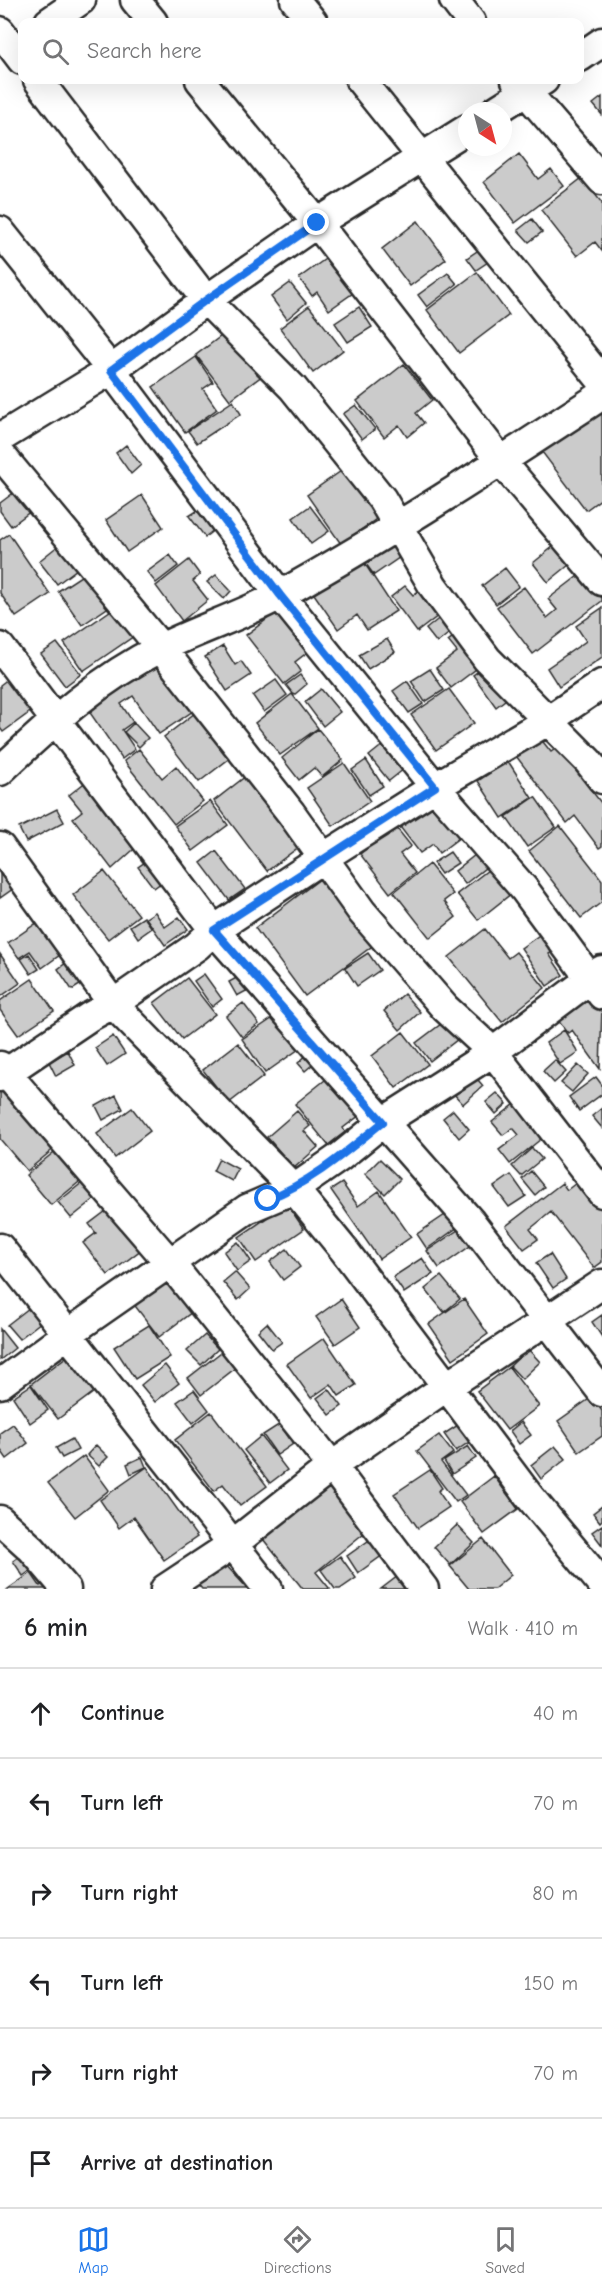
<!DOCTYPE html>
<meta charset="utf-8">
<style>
body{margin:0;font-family:"Comic Neue",sans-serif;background:#f6f6f6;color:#202124}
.compass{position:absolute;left:458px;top:102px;width:54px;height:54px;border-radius:50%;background:#fff;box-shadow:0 6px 24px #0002;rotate:144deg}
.stop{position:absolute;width:18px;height:18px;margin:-14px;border:4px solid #1a73e8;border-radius:50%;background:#fff}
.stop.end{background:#1a73e8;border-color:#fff;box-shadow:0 2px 6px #0008}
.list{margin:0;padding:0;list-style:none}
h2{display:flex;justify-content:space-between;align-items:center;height:78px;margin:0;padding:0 24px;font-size:26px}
h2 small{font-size:20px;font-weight:400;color:#757577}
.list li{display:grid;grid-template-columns:39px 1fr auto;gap:18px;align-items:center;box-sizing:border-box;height:90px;padding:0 24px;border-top:2px solid #e0e0e0}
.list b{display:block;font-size:22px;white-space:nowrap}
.list em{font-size:20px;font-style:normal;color:#757577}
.icon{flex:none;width:33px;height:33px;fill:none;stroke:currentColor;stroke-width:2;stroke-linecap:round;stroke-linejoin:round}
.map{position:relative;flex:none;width:602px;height:1589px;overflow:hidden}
.search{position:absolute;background:#fff;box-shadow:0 6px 24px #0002;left:18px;right:18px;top:18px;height:66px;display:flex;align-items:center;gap:15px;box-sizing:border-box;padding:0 21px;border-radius:12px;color:#757577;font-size:22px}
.sheet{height:618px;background:#fff}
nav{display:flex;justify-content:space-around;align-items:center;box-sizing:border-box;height:84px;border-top:2px solid #e0e0e0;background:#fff;font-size:16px;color:#757577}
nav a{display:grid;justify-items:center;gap:3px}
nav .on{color:#1a73e8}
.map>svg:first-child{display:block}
.building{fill:#cbcbcb;stroke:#2b2b2b;stroke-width:1.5}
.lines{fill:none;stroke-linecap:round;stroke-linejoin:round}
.minor-casing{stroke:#2b2b2b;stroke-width:33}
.minor{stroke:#fff;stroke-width:28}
.route{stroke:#1a73e8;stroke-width:8}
</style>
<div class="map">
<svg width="602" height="1589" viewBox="0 0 602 1589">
<rect width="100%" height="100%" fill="#fff"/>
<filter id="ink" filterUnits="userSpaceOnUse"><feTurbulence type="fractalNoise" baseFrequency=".0167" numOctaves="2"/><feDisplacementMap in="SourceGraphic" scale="12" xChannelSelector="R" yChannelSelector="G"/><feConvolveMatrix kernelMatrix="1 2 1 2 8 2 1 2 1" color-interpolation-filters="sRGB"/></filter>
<g filter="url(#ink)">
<path class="building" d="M602 97V115L593 104Z
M519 154 538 179 551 169 564 186 515 223 484 182Z
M582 178 602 203V251L595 242 577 256 541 210Z
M532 219 542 232 529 242 518 230Z
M418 221 446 259 410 286 382 249Z
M483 247 491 260 476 270 467 258Z
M328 257 353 293 329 310 317 292 312 296 299 278Z
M477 272 509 315 459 353 427 310Z
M448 273 457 284 427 307 418 295Z
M290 283 306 303 287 319 271 297Z
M309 306 343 350 313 373 280 328Z
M359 307 372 327 348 342 335 323Z
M233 327 267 372 230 400 196 355Z
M196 357 213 382 203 389 217 409 185 432 153 387Z
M404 364 432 400 416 413 424 423 407 437 399 425 384 437 357 401Z
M233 401 241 414 197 443 188 431Z
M356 405 375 429 362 439 343 414Z
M602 406V498L586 510 542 452Z
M126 445 141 465 131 474 116 453Z
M344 469 379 517 341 544 307 495Z
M24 485 39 505 11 526 0 511V503Z
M142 495 163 527 127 552 106 520Z
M310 506 329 531 311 544 293 518Z
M200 509 215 529 205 537 189 516Z
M9 534 50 594 16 617 0 593V540Z
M395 538 406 553 374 575 363 560Z
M59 545 77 569 57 584 39 561Z
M554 546 569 565 548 582 533 563Z
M170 555 178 566 156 583 147 572Z
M189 560 200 575 193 581 208 600 182 621 156 586Z
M363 561 396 611 367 630 357 615 338 629 314 594Z
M505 568 519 586 496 604 482 586Z
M90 570 113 604 82 625 58 591Z
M582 573 602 598V601L533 654 497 607 524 587 547 618 557 610 548 599Z
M216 575 231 591 224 599 207 582Z
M428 584 447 609 417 632 391 597 405 586 413 595Z
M117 606 137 634 83 671 64 643Z
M602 608V657L559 687 547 668 586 641 576 626Z
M278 611 309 651 295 662 301 671 284 684 246 635Z
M447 612 458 626 437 643 426 629Z
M464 629 488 660 451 688 436 668 457 652 448 641Z
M387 639 395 652 368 669 359 655Z
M57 643 81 674 65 686 41 654Z
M223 646 235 665 241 661 251 675 227 691 205 657Z
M156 658 193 711 159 734 133 696 121 704 133 722 122 730 135 749 122 759 86 707Z
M487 665 510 696 496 707 473 675Z
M430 669 444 690 425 702 411 681Z
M13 675 37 707 3 732 0 728V685Z
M300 675 307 684 294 695 286 685Z
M276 680 287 695 264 712 253 696Z
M407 681 423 704 409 713 393 691Z
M321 689 340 712 323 726 305 702Z
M449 689 474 723 436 750 411 715Z
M292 694 318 728 280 755 255 723Z
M195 713 230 758 199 782 164 737Z
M134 723 148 738 139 747 124 732Z
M318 729 343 760 322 777 314 768 299 780 282 758Z
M540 738 551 752 558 747 602 804V846L599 848 575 816 567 823 516 756Z
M384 744 404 769 389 781 369 756Z
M139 749 162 778 176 766 203 801 174 824 124 761Z
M366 760 383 786 369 795 352 770Z
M508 761 532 798 502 818 478 781Z
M344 763 370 801 333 826 307 788Z
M246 776 300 846 267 871 214 801Z
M92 777 142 842 112 869 73 818 82 811 69 795Z
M434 795 464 834 439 853 433 844 420 853 397 823Z
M535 797 556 827 527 847 506 817Z
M210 801 228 825 193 851 175 826Z
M57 809 64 822 26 842 19 828Z
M395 826 411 846 400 854 415 873 390 893 360 854Z
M560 826 602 880V902L581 918 529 851Z
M216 851 245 889 229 900 201 863Z
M480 851 490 864 465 884 455 871Z
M450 852 458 863 441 874 433 863Z
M151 858 166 879 154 888 138 867Z
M0 861 17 886 0 898Z
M429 864 453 894 444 901 456 917 430 938 394 892Z
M492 867 512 893 478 920 457 894Z
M104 871 139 915 108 939 73 895Z
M324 876 375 944 305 996 255 928Z
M155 912 165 927 179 917 188 929 165 945 146 918Z
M144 917 152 928 138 938 130 926Z
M41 920 64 952 42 968 30 951 19 958 8 943Z
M485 929 508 958 516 952 545 988 502 1022 449 957Z
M545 931 557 949 549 954 563 975 547 986 521 948Z
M368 953 380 970 357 986 345 968Z
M0 954 20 983 0 997Z
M29 954 39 969 31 974 21 959Z
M71 959 86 981 72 990 58 969Z
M204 974 222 999 212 1007 194 981Z
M242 975 250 989 237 996 229 982Z
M187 978 215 1014 182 1039 154 1003Z
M32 979 54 1011 18 1035 0 1010V1001Z
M590 992 602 1007 600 1069 572 1030 568 1033 556 1018Z
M404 994 420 1012 400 1030 384 1011Z
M243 1003 259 1024 242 1037 226 1016Z
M276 1016 299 1049 265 1073 242 1039Z
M445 1021 458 1039 430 1061 416 1043Z
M564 1030 578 1052 560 1064 546 1043Z
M403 1032 428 1064 396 1088 372 1056Z
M113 1036 125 1054 107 1066 95 1048Z
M238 1043 264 1076 229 1103 203 1070Z
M68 1051 75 1065 56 1076 49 1062Z
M311 1051 319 1059 305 1071 298 1063Z
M555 1060 566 1072 554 1083 543 1071Z
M578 1065 588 1074 572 1092 561 1083Z
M474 1075 483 1086 463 1104 453 1093Z
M330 1076 360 1115 343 1128 345 1132 328 1145 295 1104Z
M596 1077 602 1085V1094L579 1111 569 1097Z
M0 1083 56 1147 27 1171 0 1139Z
M497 1093 507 1104 496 1114 486 1102Z
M116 1095 123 1109 103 1120 96 1106Z
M519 1101 546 1135 510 1164 499 1150 519 1135 513 1128 503 1135 492 1122Z
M132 1108 150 1131 115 1158 97 1134Z
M602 1108V1128L592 1116Z
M453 1110 469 1129 459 1138 443 1118Z
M297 1111 310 1126 304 1131 318 1147 294 1168 267 1137Z
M59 1148 84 1178 51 1205 26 1175Z
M532 1148 542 1159 521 1176 512 1166Z
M219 1159 238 1169 232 1181 213 1171Z
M380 1159 400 1179 385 1194 365 1174Z
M531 1171 544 1187 535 1195 522 1179Z
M511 1175 526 1196 509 1207 494 1187Z
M580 1180 602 1209V1262L594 1268 551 1212 530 1229 538 1239 524 1249 506 1226 562 1183 567 1190Z
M83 1182 96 1198 71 1218 58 1202Z
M342 1183 358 1206 379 1191 411 1237 379 1259 331 1190Z
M287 1204 304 1229 256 1262 239 1237Z
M110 1208 142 1249 108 1275 83 1243 96 1233 89 1224Z
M448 1213 458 1227 427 1249 417 1234Z
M461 1228 473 1244 439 1268 427 1251Z
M238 1242 251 1261 237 1271 224 1252Z
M287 1249 300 1267 283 1280 270 1262Z
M550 1254 566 1279 553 1288 536 1263Z
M422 1258 433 1274 404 1293 393 1277Z
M235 1272 250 1289 238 1300 223 1282Z
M166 1276 192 1312 159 1337 132 1302Z
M441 1276 460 1299 444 1312 425 1289Z
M341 1299 360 1327 335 1344 316 1317Z
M464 1299 488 1334 453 1359 429 1324Z
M29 1308 41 1322 19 1339 7 1325Z
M602 1315V1337L592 1322Z
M267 1323 282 1342 272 1349 258 1331Z
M149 1325 170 1357 135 1379 114 1347Z
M0 1329 15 1348 0 1360Z
M205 1335 218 1349 201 1365 187 1351Z
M324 1338 356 1385 339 1396 331 1384 311 1398 287 1364Z
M225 1349 238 1366 201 1395 188 1378Z
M528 1349 540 1362 522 1379 510 1366Z
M66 1357 94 1392 58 1419 31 1384Z
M165 1365 179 1383 155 1402 141 1385Z
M509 1367 539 1406 507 1430 477 1391Z
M31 1385 48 1410 30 1423 13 1397Z
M329 1389 342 1406 330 1415 317 1398Z
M194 1390 209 1410 193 1423 177 1402Z
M592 1397 602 1411V1436L579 1452 558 1421Z
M211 1412 267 1486 240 1506 223 1484 214 1491 175 1440Z
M521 1422 531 1435 519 1444 510 1431Z
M13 1424 28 1443 7 1459 0 1449V1433Z
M280 1424 293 1444 277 1455 263 1435Z
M458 1425 469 1442 456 1451 444 1434Z
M439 1435 453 1453 441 1462 466 1495 456 1502 417 1451Z
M261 1436 287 1470 270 1483 244 1450Z
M72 1439 78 1450 62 1458 56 1448Z
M96 1445 108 1457 99 1466 87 1455Z
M468 1446 476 1458 452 1474 444 1461Z
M555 1446 566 1459 541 1479 531 1465Z
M84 1456 109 1490 75 1517 48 1483Z
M142 1457 146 1467 131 1474 127 1464Z
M147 1467 197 1537 164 1560 134 1517 119 1528 100 1500Z
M430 1470 442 1488 438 1491 449 1507 418 1528 394 1494Z
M494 1476 518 1509 484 1534 460 1502Z
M333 1484 369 1529 316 1572 330 1589H303L263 1539Z
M602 1506V1520L600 1522 593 1513Z
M457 1525 474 1543 450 1565 434 1547Z
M602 1525V1545L592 1532Z
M375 1536 387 1552 358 1573 347 1556Z
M483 1539 511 1575 494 1589H469L450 1566Z
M23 1554 33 1569 23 1576 13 1561Z
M340 1556 356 1578 340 1589H335L321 1570Z
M223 1562 248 1589H202L196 1582Z
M31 1573 40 1586 51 1579 57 1589H8Z
M398 1576 408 1589H381Z"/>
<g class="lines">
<g class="minor-casing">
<path id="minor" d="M135 0 153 22
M295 0 313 22
M454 0 471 22
M49 22 81 0
M0 31 22 60
M580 57 602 42
M38 80 206 300 293 388 382 499 433 586 487 659 588 761 602 779
M200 80 317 223 501 461 602 581
M360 80 602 381
M516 80 602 180
M495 111 544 80
M0 231 111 370 280 595 435 787 524 889 602 995
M0 438 111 370 206 300 317 223 467 129
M0 454 161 648 291 813 362 912 445 1008 493 1052 602 1193
M0 647 214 930 471 1222 602 1392
M0 771C51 723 98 679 161 648 201 628 244 615 282 594 391 533 497 464 602 395
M0 847 113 1004 294 1189 344 1250 529 1496 602 1584
M0 1066 169 1262 332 1466 424 1589
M0 1077 89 1017 113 1004 197 946 214 930 323 858 435 787 549 720 602 684
M0 1248 268 1589
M0 1384 69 1333 247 1209 294 1189 340 1157 383 1122 493 1052 602 970
M0 1520 32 1549 66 1589
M165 1589 233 1544 332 1466 446 1387 602 1284"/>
</g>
<use href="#minor" class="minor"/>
</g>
</g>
<g class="lines" filter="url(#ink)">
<path class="route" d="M268 1199C312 1182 347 1151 383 1122L214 930 435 787 280 595 111 370 206 300 317 223"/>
</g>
</svg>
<svg class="compass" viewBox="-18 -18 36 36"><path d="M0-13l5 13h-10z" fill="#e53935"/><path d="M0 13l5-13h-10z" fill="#757577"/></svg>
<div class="stop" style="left:268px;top:1199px"></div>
<div class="stop end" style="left:317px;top:223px"></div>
<div class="search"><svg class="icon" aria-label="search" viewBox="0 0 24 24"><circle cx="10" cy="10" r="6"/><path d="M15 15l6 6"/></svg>Search here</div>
</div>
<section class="sheet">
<h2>6 min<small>Walk · 410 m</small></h2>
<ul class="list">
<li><svg class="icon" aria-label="ahead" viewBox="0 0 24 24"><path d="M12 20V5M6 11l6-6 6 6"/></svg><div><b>Continue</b></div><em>40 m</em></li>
<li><svg class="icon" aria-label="left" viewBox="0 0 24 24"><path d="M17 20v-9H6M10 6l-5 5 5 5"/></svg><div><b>Turn left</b></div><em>70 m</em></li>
<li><svg class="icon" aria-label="right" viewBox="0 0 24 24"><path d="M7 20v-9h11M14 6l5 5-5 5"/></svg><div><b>Turn right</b></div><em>80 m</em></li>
<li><svg class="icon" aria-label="left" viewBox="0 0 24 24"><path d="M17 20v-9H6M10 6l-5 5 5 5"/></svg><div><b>Turn left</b></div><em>150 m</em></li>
<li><svg class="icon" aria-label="right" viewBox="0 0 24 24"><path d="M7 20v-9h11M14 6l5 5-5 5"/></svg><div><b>Turn right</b></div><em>70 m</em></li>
<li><svg class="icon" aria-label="arrive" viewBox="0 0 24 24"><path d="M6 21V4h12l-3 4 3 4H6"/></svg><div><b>Arrive at destination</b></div></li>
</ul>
</section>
<nav>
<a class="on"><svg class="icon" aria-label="map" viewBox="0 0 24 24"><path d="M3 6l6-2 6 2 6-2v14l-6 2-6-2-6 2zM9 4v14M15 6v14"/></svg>Map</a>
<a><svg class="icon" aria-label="directions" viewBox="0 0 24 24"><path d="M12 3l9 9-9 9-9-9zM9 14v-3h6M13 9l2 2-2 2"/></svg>Directions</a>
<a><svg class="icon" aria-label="saved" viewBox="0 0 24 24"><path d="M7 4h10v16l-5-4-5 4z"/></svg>Saved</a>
</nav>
